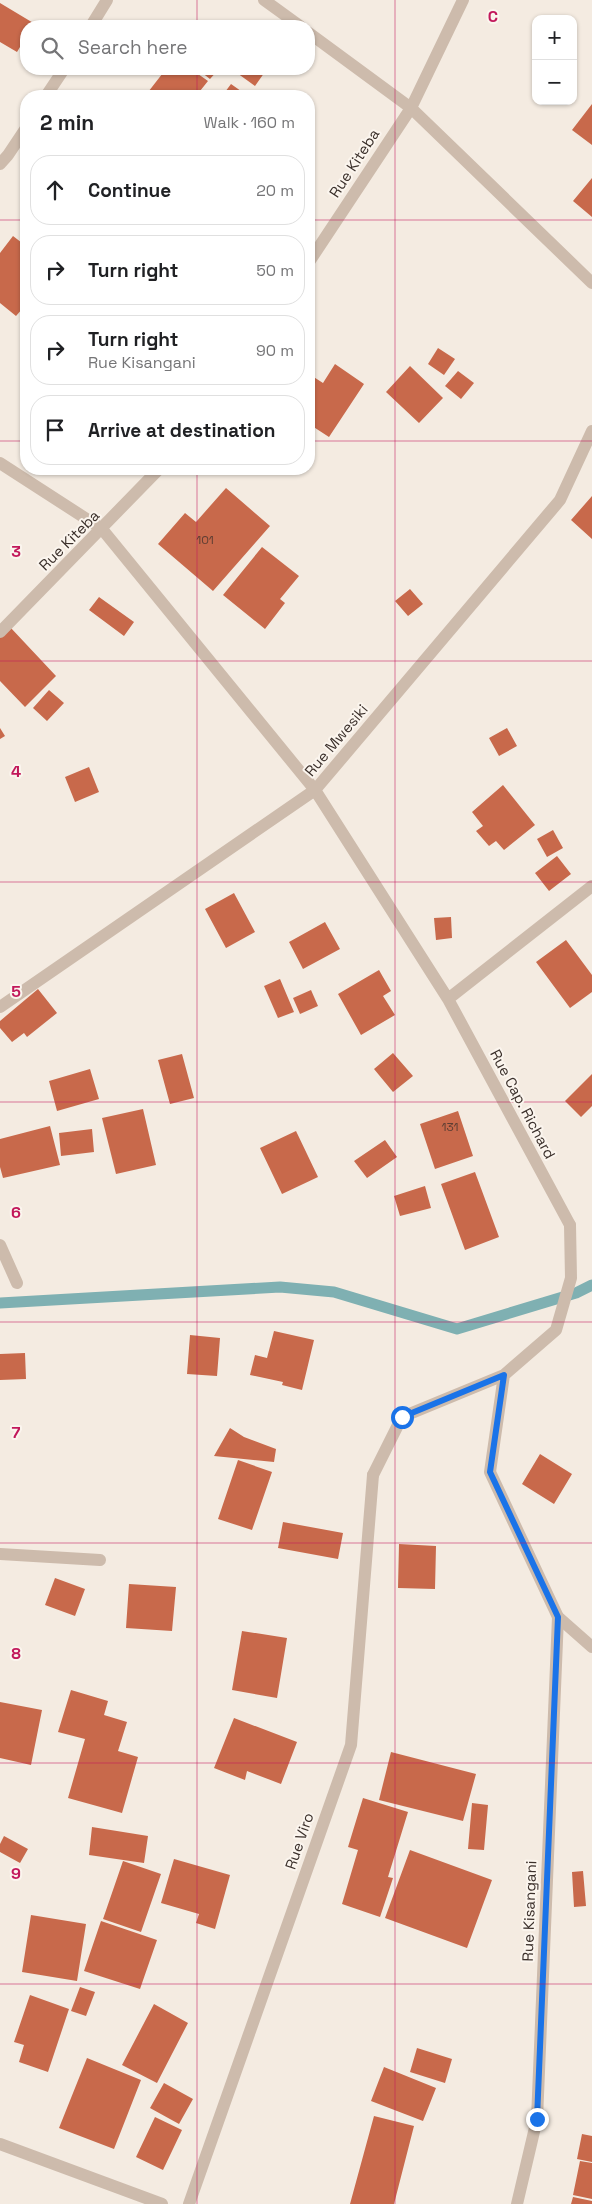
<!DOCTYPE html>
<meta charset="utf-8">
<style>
body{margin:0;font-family:"Space Grotesk",sans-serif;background:#f2f2f2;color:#202124}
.controls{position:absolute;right:15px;top:15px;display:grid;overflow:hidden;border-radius:10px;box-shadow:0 1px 4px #0004}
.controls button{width:45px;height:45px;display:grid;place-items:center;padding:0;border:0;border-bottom:1px solid #e0e0e0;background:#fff;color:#202124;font:25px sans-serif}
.stop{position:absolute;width:15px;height:15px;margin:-11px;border:4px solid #1a73e8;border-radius:50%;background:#fff}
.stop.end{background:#1a73e8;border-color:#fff;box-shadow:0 1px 5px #0008}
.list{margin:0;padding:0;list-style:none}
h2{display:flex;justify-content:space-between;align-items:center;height:65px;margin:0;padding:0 20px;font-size:21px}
h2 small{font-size:16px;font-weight:400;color:#757577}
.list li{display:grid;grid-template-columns:32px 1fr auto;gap:15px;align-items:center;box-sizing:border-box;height:70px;margin:0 10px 10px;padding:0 10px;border:1px solid #e0e0e0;border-radius:20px}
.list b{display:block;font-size:19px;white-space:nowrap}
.list p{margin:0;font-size:16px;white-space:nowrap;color:#757577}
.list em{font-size:16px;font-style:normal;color:#757577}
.icon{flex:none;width:28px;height:28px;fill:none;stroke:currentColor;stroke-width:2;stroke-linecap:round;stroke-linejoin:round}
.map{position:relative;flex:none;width:592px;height:2204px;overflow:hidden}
.search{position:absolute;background:#fff;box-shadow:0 1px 4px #0004;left:20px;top:20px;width:295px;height:55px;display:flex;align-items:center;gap:12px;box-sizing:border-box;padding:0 18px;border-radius:20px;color:#757577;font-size:19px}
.panel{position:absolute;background:#fff;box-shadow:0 1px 4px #0004;left:20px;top:90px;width:295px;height:385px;border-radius:20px}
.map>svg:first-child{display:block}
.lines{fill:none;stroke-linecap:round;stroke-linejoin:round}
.stream{stroke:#7fb0b2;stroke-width:11}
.building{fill:#c8694b}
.service{stroke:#cdbbac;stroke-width:12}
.minor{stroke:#cdbbac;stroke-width:12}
.route{stroke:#1a73e8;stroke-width:6}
.grid{fill:none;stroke:#c2185b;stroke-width:1;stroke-opacity:0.55}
.labels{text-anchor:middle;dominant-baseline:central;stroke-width:4;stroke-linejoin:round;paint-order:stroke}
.number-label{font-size:12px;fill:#5e3e33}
.street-label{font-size:15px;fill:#3b302b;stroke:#fbf5ee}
.grid-label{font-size:16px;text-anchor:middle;font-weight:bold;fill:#c2185b;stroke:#fbf5ee;stroke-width:4;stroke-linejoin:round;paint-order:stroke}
</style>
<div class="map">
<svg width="592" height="2204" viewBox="0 0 592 2204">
<rect width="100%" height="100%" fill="#f4ebe1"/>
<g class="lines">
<path class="stream" d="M0 1303 280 1287 334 1292 457 1329 576 1293 592 1285"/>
</g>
<path class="building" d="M0 3 35 24 33 26H26V37L17 52 0 42Z
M166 69H191L208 81 196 96H145Z
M197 69H219L210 79Z
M240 69H267L255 86 237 73Z
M231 84 248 96H222Z
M592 104V145L572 130Z
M592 178V217L573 201Z
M309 185 315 190 309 197Z
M13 236 26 246V310L23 308 16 316 0 303V253Z
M438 348 455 359 444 375 428 364Z
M335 364 364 384 329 437 309 424V374L323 383Z
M410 366 443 398 419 423 386 392Z
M458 371 474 383 461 399 445 386Z
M226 488 270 526 213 591 158 544 185 513 196 522Z
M592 496V539L571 520Z
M262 547 299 576 280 599 285 603 265 629 223 595Z
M410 589 423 604 408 616 395 601Z
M99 597 134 622 124 636 89 610Z
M10 627 56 676 25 707 0 681V637Z
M49 690 64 703 47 721 33 708Z
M0 728 5 736 0 739Z
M507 728 517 746 499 756 489 738Z
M89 767 99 792 75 802 65 777Z
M503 785 535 825 504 850 496 841 489 846 476 831 483 826 472 812Z
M553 830 563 848 547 857 537 839Z
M557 856 571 874 549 891 535 873Z
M234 893 255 932 226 948 205 909Z
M451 917 452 938 436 940 434 918Z
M325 922 340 949 303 969 289 942Z
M566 940 592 975V992L570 1008 536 962Z
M379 970 391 991 383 996 395 1015 361 1035 338 994Z
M280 979 294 1012 278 1018 264 986Z
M38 989 57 1013 27 1037 24 1033 12 1042 0 1028V1021Z
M311 990 318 1006 300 1014 293 998Z
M393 1053 413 1076 393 1092 374 1069Z
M182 1054 194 1098 170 1104 158 1060Z
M90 1069 99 1099 57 1111 49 1081Z
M592 1074V1106L581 1117 565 1101Z
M143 1109 156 1165 116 1174 102 1118Z
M458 1111 473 1156 435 1169 420 1124Z
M50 1126 60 1165 3 1178 0 1167V1139Z
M92 1129 94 1152 61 1156 59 1133Z
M296 1131 318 1177 282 1194 260 1148Z
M385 1140 397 1157 367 1178 354 1161Z
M475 1172 499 1237 465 1250 441 1184Z
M425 1186 431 1208 400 1216 394 1196Z
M274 1331 314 1340 302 1390 282 1385 283 1382 250 1375 255 1355 267 1358Z
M190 1335 220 1338 217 1376 187 1374Z
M25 1353 26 1379 0 1380V1354Z
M230 1428 244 1437 276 1449 274 1462 214 1456Z
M540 1454 572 1474 554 1504 522 1484Z
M238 1460 272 1472 252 1530 218 1519Z
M283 1522 343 1533 338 1559 278 1548Z
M399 1544 436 1546 435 1589 398 1588Z
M55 1578 85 1589 75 1616 45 1605Z
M129 1584 176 1587 172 1631 126 1628Z
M242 1631 287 1638 277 1698 232 1690Z
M71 1690 108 1701 104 1715 127 1722 118 1751 138 1757 122 1813 68 1798 85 1739 58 1732Z
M0 1702 42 1710 31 1765 0 1758Z
M234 1718 297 1742 281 1784 247 1771 245 1780 214 1768Z
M391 1752 476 1774 463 1821 379 1800Z
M363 1798 408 1812 388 1877 393 1878 380 1917 342 1904 358 1850 348 1847Z
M472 1803 488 1805 484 1850 468 1849Z
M92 1827 148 1836 144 1863 89 1855Z
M4 1836 28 1849 20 1863 0 1852V1844Z
M410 1850 492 1880 467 1948 385 1918Z
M174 1859 230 1875 215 1929 196 1923 199 1914 161 1903Z
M123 1861 161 1874 141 1932 103 1919Z
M583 1871 586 1906 574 1907 572 1872Z
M31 1915 86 1924 77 1981 22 1972Z
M101 1921 157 1940 140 1989 84 1971Z
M80 1987 95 1992 86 2016 71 2011Z
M30 1995 69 2009 48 2072 19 2062 24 2045 14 2042Z
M154 2004 188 2023 157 2083 122 2065Z
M417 2048 452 2059 445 2083 410 2072Z
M87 2058 141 2080 114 2149 59 2128Z
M384 2067 436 2088 423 2121 371 2101Z
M164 2083 193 2099 179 2124 150 2108Z
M374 2116 414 2126 394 2204H350Z
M155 2117 182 2130 163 2170 136 2157Z
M582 2134 592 2136V2162L577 2159Z
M580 2161 592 2163V2199L573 2195Z
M573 2197 592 2201V2204H571Z"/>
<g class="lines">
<path class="service" d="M570 1225 571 1278 556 1330 504 1375 490 1472 558 1617 592 1647
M373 1475 402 1417 504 1375
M0 1554 100 1560"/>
<path class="minor" d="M264 0 300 26
M91 26 107 0
M309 33 411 108 592 283
M46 96 64 69
M0 164 8 155 26 128
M309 262 411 108 463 0
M0 463 102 529 315 790 448 999 570 1225
M0 632 159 469
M448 999 592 886
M0 1007 315 790 560 500 592 431
M0 1245 17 1283
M0 2144 162 2204
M189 2204 351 1745 373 1475
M517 2204 537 2119 558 1617"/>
</g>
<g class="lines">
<path class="route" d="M402 1417 504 1375 490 1472 558 1617 537 2119"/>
</g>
<path class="grid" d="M197 0V26M395 0V2204M197 69V96M0 220H26M309 220H592M0 441H26M309 441H592M197 469V2204M0 661H592M0 882H592M0 1102H592M0 1322H592M0 1543H592M0 1763H592M0 1984H592"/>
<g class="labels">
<g class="number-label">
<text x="205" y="540">101</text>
<text x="450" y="1127">131</text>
</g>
<g class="street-label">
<text transform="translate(354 163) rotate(-57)">Rue Kiteba</text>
<text transform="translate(69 540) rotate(-45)">Rue Kiteba</text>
<text transform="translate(336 740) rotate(-50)">Rue Mwesiki</text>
<text transform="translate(523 1104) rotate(62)">Rue Cap. Richard</text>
<text transform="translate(299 1841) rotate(-71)">Rue Viro</text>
<text transform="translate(529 1911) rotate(-88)">Rue Kisangani</text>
</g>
</g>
<g class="grid-label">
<text x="493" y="22">C</text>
<text x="16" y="557">3</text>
<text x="16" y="777">4</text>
<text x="16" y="997">5</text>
<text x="16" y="1218">6</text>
<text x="16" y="1438">7</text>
<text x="16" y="1659">8</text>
<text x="16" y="1879">9</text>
</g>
</svg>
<div class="controls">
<button>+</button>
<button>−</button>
</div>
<div class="stop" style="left:402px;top:1417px"></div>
<div class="stop end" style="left:537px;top:2119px"></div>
<div class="search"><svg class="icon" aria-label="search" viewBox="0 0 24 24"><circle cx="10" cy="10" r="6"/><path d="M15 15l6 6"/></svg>Search here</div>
<section class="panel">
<h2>2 min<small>Walk · 160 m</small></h2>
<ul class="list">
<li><svg class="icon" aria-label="ahead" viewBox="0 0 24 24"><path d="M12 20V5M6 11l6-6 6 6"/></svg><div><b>Continue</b></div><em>20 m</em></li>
<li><svg class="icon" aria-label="right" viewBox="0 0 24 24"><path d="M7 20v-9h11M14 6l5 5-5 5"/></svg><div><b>Turn right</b></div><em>50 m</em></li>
<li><svg class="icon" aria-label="right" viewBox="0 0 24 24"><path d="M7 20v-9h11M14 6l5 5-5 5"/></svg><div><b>Turn right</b><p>Rue Kisangani</p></div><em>90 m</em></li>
<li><svg class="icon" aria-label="arrive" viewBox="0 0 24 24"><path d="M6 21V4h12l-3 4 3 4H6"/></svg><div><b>Arrive at destination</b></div></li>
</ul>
</section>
</div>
